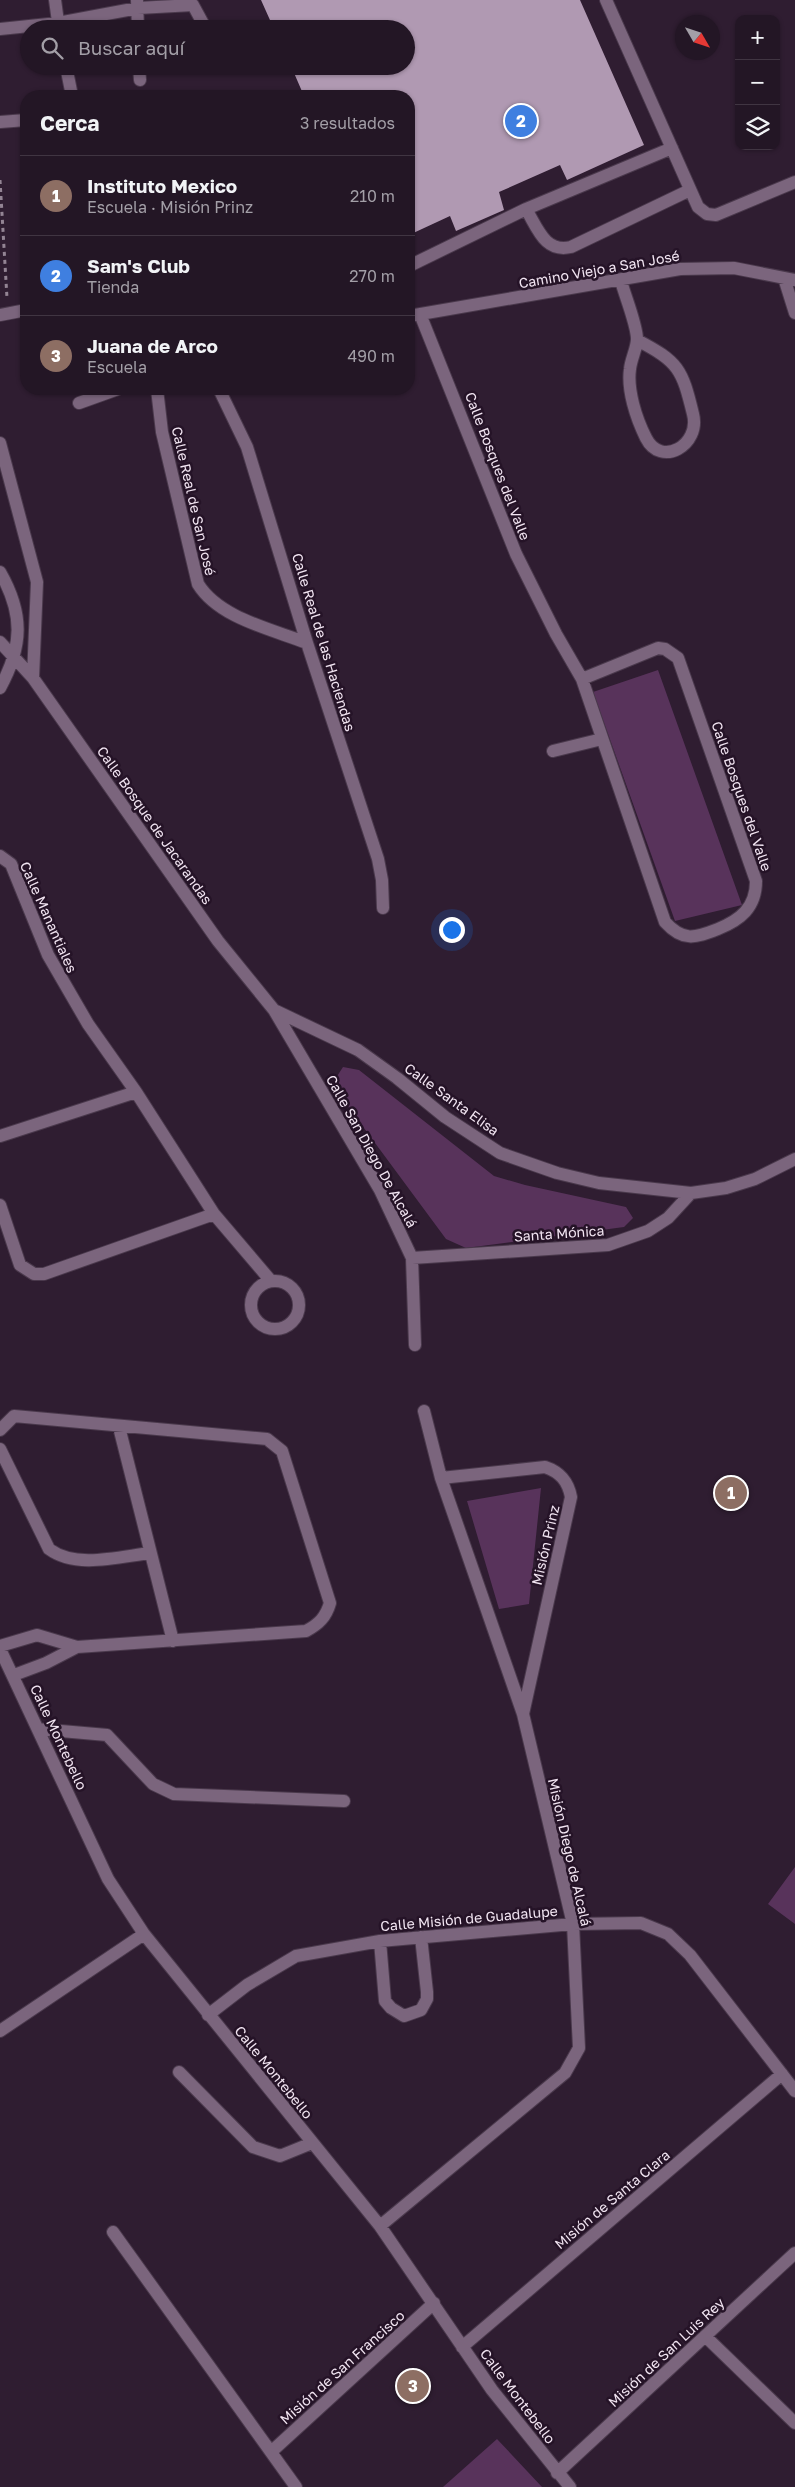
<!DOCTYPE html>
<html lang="es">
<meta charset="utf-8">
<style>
body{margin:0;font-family:"Golos Text",sans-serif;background:#2f2332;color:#f1f3f6}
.controls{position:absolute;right:15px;top:15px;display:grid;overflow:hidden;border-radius:10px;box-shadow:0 1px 4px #0004}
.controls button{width:45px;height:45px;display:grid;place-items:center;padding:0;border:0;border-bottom:1px solid #403542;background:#231625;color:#f1f3f6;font:25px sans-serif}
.compass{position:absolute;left:675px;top:15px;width:45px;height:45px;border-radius:50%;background:#231625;box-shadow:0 1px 4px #0004;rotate:129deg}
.you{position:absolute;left:451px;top:929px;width:18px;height:18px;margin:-12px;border:4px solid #fff;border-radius:50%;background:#1a73e8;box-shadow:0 0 0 8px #1a73e833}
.badge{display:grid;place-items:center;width:32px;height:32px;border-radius:50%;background:#ea580c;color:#fff;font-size:16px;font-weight:700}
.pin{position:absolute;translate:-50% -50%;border:2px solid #fff;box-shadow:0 1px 5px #0006}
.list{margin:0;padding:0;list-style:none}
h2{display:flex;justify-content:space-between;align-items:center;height:65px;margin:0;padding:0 20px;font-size:21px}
h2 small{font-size:16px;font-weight:400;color:#a39fa7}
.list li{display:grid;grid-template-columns:32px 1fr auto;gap:15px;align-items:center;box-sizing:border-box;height:80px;padding:0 20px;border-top:1px solid #403542}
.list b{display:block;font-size:19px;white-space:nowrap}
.list p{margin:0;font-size:16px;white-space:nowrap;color:#a39fa7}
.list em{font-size:16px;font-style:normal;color:#a39fa7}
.icon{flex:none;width:28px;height:28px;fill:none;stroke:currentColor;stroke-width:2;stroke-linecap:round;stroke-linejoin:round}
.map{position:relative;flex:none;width:795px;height:2487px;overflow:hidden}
.search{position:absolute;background:#231625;box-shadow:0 1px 4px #0004;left:20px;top:20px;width:395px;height:55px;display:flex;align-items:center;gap:12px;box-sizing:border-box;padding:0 18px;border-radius:28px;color:#a39fa7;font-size:19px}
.panel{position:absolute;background:#231625;box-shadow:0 1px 4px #0004;left:20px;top:90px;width:395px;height:305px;border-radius:20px}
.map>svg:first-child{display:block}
.green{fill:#58335b}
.building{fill:#b099b2}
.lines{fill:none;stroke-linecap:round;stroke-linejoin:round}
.minor-casing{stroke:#4a394c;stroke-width:14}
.path{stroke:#938494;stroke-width:3;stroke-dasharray:4 4;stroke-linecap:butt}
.minor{stroke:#7b657d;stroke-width:12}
.labels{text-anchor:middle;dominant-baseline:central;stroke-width:5;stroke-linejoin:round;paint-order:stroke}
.street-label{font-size:14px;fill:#f2e5f2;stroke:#251327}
</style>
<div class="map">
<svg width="795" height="2487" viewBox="0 0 795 2487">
<rect width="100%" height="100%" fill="#2f1d31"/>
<path class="green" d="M658 670 742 905 675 921 593 692Z
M343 1067 359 1070 494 1176 525 1185 626 1207 633 1218 624 1227 466 1248 446 1239 344 1101 334 1081Z
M541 1488 529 1604 499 1609 467 1501Z
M795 1867V1924L768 1904Z
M497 2439 542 2487H443Z"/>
<path class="building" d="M261 0H580L644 145 567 180 560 165 499 192 504 210 456 231 450 216 409 235V96H304L291 66H406V29H274Z"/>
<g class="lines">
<g class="minor-casing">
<path id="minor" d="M55 0 59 29
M137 0 138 29
M606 0 698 207 707 214 716 215 795 182
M0 29 58 23 138 8 193 5 206 29
M66 66 72 96
M139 66 140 80
M0 122 26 120
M672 148 526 209C538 229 545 253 571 247L690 190
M409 266 526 209
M784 278 795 313
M621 281C625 296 637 325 637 339 637 348 631 359 630 369 627 390 636 418 646 438 661 468 701 445 693 414 682 369 679 362 637 340
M420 314 516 554 556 634 582 679 665 922C683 942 695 938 718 929 740 920 756 908 756 881L678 658 665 649 658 648 582 679
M0 315 26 310
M409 316 680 269 734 268 795 280
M157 389 162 432 198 584C219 618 271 629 307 643
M219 389 247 447 307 643 378 859 382 880 383 908
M79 403 118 389
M0 443 37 582 33 678
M0 572C24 614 23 646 0 688
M0 642 33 678 218 941 274 1010 380 1190 412 1258 415 1345
M553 751 602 739
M0 856 11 864 48 955 88 1024 136 1092 214 1214 271 1281
M274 1010 358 1050 397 1078 445 1117 500 1153 557 1173 599 1183 691 1193 726 1188 755 1179 795 1159
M0 1136 136 1092
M0 1205 20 1265 34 1274H44L214 1214
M412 1258 608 1245 648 1231 668 1218 691 1193
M251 1305a24 24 0 1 1 48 0a24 24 0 1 1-48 0Z
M119 1427 173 1641
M0 1430 14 1416 267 1439 282 1451 330 1603C326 1617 319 1624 306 1631L77 1647 37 1635 0 1646
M0 1449 49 1549C76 1569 118 1557 150 1553
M441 1478 545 1467C560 1472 568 1481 571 1497L523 1714
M0 1649 108 1879 144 1934 380 2226 492 2390 570 2487
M14 1675 46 1663 77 1647
M38 1729 107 1735 153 1784 174 1794 344 1801
M380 1941 385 2001 391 2008 404 2016 421 2010 427 1999V1992L421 1937
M208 2015 247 1985 296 1956 380 1941 573 1924 641 1923 668 1934 690 1955 795 2091
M0 2031 144 1934
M179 2072 253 2147 280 2156 312 2143
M380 2226 565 2073 579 2048 573 1924 523 1714 441 1478 424 1411
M113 2232 296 2487
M705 2336 795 2423
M462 2347 782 2074
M271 2452 434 2303
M557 2473 795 2253"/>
</g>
<path class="path" d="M0 180 7 298"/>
<use href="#minor" class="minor"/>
</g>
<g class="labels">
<g class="street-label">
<text transform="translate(599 269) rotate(-10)">Camino Viejo a San José</text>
<text transform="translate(498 466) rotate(69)">Calle Bosques del Valle</text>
<text transform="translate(194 501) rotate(77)">Calle Real de San José</text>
<text transform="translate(324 642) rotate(73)">Calle Real de las Haciendas</text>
<text transform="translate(742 796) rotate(71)">Calle Bosques del Valle</text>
<text transform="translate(155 825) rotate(55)">Calle Bosque de Jacarandas</text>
<text transform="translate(49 917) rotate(66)">Calle Manantiales</text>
<text transform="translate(452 1099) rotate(36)">Calle Santa Elisa</text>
<text transform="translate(372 1151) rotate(61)">Calle San Diego De Alcalá</text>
<text transform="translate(559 1233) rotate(-4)">Santa Mónica</text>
<text transform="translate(545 1545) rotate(-77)">Misión Prinz</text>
<text transform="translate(59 1737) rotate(65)">Calle Montebello</text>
<text transform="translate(570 1852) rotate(77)">Misión Diego de Alcalá</text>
<text transform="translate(469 1918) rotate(-5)">Calle Misión de Guadalupe</text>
<text transform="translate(274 2072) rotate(51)">Calle Montebello</text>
<text transform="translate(612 2199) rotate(-40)">Misión de Santa Clara</text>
<text transform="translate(666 2352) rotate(-43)">Misión de San Luis Rey</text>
<text transform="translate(342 2367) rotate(-42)">Misión de San Francisco</text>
<text transform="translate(518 2396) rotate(53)">Calle Montebello</text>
</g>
</g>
</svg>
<div class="controls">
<button>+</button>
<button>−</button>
<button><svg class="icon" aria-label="layers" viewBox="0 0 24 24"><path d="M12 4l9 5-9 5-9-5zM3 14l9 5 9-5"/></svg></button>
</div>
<svg class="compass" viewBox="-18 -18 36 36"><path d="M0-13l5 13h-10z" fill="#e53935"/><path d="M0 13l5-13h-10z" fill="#a39fa7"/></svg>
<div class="you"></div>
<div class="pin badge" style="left:731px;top:1493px;background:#8d6e63">1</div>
<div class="pin badge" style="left:521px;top:121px;background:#3f7fe0">2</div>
<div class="pin badge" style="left:413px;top:2386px;background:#8d6e63">3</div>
<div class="search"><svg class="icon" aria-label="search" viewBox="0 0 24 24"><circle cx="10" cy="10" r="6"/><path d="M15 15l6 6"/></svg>Buscar aquí</div>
<section class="panel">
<h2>Cerca<small>3 resultados</small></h2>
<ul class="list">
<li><span class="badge" style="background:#8d6e63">1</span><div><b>Instituto Mexico</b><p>Escuela · Misión Prinz</p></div><em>210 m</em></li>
<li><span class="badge" style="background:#3f7fe0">2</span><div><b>Sam's Club</b><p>Tienda</p></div><em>270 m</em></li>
<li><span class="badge" style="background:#8d6e63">3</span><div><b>Juana de Arco</b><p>Escuela</p></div><em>490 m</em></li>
</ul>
</section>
</div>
